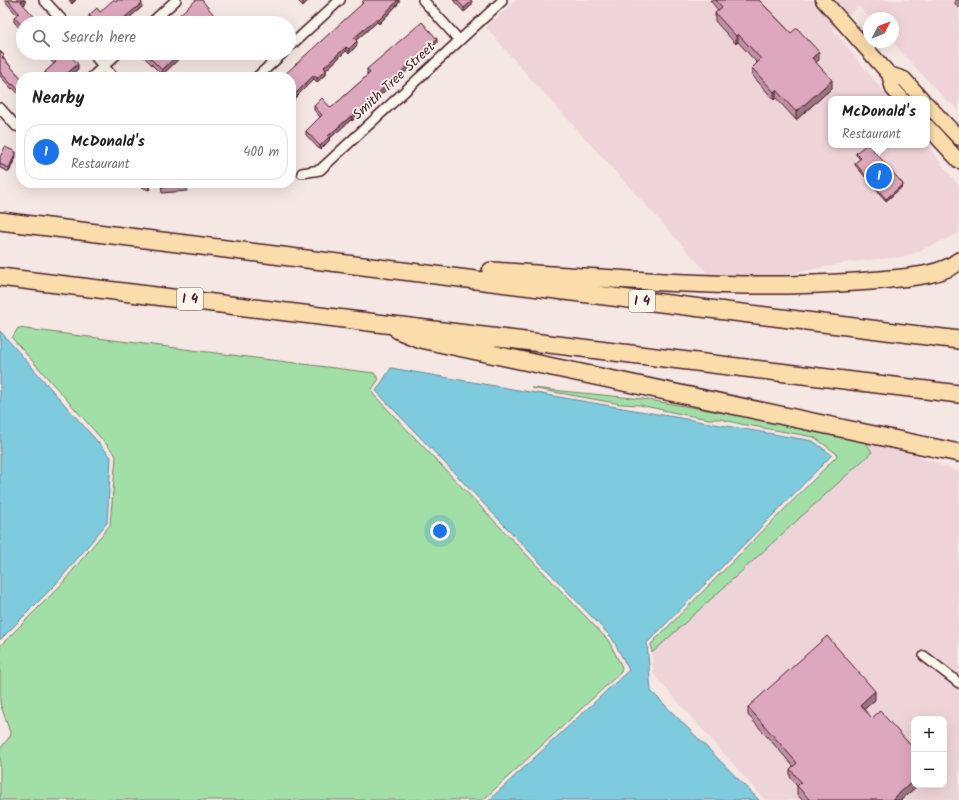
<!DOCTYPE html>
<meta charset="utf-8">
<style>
body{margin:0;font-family:Kalam,sans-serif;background:#f2f2f2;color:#222}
.controls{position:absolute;right:12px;bottom:12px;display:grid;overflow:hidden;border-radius:8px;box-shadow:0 4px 16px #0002}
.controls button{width:36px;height:36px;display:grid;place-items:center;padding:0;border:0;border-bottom:1px solid #e0e0e0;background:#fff;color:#222;font:20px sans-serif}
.compass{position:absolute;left:863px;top:12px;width:36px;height:36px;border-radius:50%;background:#fff;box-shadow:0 4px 16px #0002;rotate:48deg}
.you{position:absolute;left:440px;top:531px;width:14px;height:14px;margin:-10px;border:3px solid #fff;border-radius:50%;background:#1a73e8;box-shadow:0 0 0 6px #1a73e833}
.badge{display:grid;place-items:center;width:26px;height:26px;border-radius:50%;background:#1a73e8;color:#fff;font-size:13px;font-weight:700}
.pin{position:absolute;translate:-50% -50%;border:2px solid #fff;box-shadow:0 1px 4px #0006}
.popup{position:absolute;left:828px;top:96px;width:102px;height:52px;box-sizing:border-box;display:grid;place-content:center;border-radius:8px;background:#fff;filter:drop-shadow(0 1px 3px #0005);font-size:13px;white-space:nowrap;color:#767676}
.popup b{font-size:15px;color:#222}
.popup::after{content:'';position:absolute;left:50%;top:100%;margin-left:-8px;border:8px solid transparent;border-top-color:#fff}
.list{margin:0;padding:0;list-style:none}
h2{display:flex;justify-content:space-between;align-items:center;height:52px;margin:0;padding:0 16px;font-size:17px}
h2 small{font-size:13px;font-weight:400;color:#767676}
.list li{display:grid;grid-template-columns:26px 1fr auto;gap:12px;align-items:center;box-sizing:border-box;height:56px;margin:0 8px 8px;padding:0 8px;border:1px solid #e0e0e0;border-radius:16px}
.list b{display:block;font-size:15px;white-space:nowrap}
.list p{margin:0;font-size:13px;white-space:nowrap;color:#767676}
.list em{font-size:13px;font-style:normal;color:#767676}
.icon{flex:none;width:22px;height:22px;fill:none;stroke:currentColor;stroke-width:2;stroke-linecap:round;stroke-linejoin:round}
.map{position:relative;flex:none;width:959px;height:800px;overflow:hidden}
.search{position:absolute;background:#fff;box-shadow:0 4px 16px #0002;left:16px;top:16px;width:280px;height:44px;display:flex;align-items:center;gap:10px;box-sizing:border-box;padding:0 14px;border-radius:22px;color:#767676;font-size:15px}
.panel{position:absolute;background:#fff;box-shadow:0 4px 16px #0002;left:16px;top:72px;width:280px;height:116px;border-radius:16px}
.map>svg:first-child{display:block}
.built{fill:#eed4d8;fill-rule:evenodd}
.green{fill:#a2dfa7;stroke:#767f69}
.water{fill:#7fcbde;stroke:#6a8696}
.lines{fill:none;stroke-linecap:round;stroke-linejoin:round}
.street-casing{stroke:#4a1f2b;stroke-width:12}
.primary-casing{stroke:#4a1f2b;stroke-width:17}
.highway-casing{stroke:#4a1f2b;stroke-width:20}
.street{stroke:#fbf7ec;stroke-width:9}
.primary{stroke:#fbddab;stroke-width:14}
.highway{stroke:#fbddab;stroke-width:17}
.wall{fill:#be90a3;stroke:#4a1f2b}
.shaded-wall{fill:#9b7584;stroke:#4a1f2b}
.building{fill:#dda7bd;stroke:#4a1f2b}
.labels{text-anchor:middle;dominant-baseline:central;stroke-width:3.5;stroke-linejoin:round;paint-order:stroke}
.shield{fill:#fbf7ec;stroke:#7f6065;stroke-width:1}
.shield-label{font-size:13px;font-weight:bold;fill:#4a1f2b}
.street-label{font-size:14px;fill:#4a1f2b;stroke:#fbf7ec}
</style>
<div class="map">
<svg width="959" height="800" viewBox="0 0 959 800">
<rect width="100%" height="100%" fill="#f5e7e3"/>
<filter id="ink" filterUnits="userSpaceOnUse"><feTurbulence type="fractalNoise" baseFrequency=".025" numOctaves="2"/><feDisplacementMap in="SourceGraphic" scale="8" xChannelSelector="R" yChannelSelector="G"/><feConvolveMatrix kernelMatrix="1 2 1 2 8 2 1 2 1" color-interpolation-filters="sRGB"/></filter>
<g filter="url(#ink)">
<path class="built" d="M516 0H815L838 25 833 30 890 99H831V145H927L959 186V231L958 234 917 252 900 257 850 262 784 275 726 279 712 278 522 69 486 27Z
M830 0H959V110L945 99 892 42 893 18H870L859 6 846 18Z
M864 439 886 443 959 472V676L923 650 917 658 959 689V800H765L654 675 652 653 872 452ZM914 719H944V785H914Z"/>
<path class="green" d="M18 328 374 373 379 379 372 389 373 394 608 640 622 667 621 672 483 800H0V749L11 735 0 703V646L60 586 110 525 116 457 115 454 12 338Z
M531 388 643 399 801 426 864 439 872 452 652 653 651 644 836 457 837 454 814 437 741 424 721 419H709L681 414 640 405 621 404Z"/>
<path class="water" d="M0 331 111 457 107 523 56 584 0 640Z
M391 368 813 441 832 455 647 643 651 691 759 800H489L629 670 612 638 376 391Z"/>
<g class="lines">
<g class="street-casing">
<path id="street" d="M44 0 65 23
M423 0 459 40
M151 23 176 0
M289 47 340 0
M92 53 113 77
M92 77 118 53
M257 77 283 53
M0 108 16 126 21 127
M302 173 320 170 502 1
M924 656 959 683"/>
</g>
<g class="primary-casing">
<path id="primary" d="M823 0 889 74 904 79 922 99
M889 74 893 89 902 99
M927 104 959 138
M927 126 959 161"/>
</g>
<g class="highway-casing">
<path id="highway" d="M0 221 959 340
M491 271C590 277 688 286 787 285 822 284 856 283 890 279 911 277 942 275 959 261
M0 277 959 394
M398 330 420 339 959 453"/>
</g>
<use href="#street" class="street"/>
<use href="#primary" class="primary"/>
<use href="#highway" class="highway"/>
</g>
<path class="wall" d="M4 0H25V4L24 5 23 32 14 22V17L17 15Z
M69 0H76L72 4Z
M196 0 217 23H198L197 21Z
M297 0H309L303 6Z
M399 0V3L379 24 377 22 356 40 357 45 349 54 346 51 326 70V74L317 82 314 79 294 99V101L291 104V77L362 5V2Z
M453 0H471L472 5 464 12Z
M710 0H759L791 33 819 60 816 63 832 88 796 120 776 98 774 100 752 75V68L757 63 738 42 736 44 715 21V13L718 10Z
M955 0H959V8L955 4Z
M116 1 142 7 123 23H92L89 19V15L100 12Z
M437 43 352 121 351 120 329 139V141L320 150 306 135V131L320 117 314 110V106L331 108 368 75 367 74V69Z
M0 51 4 59 21 78V97L13 88 12 89 0 76Z
M50 53H68L78 69 69 77H45V72L54 64 51 61V56H52Z
M142 53H185L162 75 142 55Z
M856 153 903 186 886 201 855 165V163L860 159 856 155Z
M16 156 9 172 0 168V157Z
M131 183H151L149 190Z
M161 183H187V191L162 193Z
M875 700 864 709 914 785H918L901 800H802L797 794V786L790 777V769L793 766 748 715V707Z"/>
<path class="shaded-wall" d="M24 0H25V4L21 7V2Z
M72 0H76L72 4Z
M305 0H309L303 6V2Z
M398 0H399V3L379 24V20Z
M472 1V5L464 12V8Z
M142 3V7L123 23H118Z
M197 16V21L194 23H189Z
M377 18V22L354 42V38Z
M217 19V23H213Z
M738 34V42L736 44V36Z
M437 39V43L352 121V117Z
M357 41V45L349 54V49Z
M346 47V51L324 72V67Z
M819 52V60L812 66V58Z
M180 53H185L162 75V70Z
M78 64V69L69 77H63Z
M326 70V74L317 82V78Z
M314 75V79L294 99V101L291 104V100L293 96Z
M832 80V88L796 120V112Z
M776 90V98L774 100V92Z
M351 116V120L329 139V141L320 150V146L328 136Z
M16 152V156L9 172V168Z
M150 183H151L149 190V186Z
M903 184V186L886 201V199Z
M875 691V700L860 713V705Z
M914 780V785H918L901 800H892Z"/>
<path class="building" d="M8 0H24L21 2 39 22H38L39 23H23V27L14 17 19 13Z
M113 0H115L116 1 118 0H139L142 3 118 23H96L89 15 97 8 100 12Z
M196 0H202L217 19 213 23H203L197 16 189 23H170Z
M364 0H398L379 20 377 18 354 38 357 41 349 49 346 47 324 67 326 70 317 78 314 75 293 96 294 97 291 100V77H282L309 52 363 3 362 2Z
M457 0H471L472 1 464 8Z
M716 0H759L791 33 797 28 819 52 812 58 832 80 796 112 776 90 774 92 752 68 761 59 738 34 736 36 715 13 722 7Z
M422 22 437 39 352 117 351 116 328 136 329 137 320 146 306 131 322 115 314 106 322 98 331 108 370 73 367 69Z
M0 51 4 55 2 57 21 78V93L13 84 12 85 0 72Z
M54 53H68L78 64 63 77H49L45 72 56 62 51 56Z
M145 53H180L162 70Z
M866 145H869L903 184 886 199 855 163 861 158 856 153Z
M5 147 16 152 9 168 0 164V157Z
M142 183H150L149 186Z
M162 183H187V185L162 187Z
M827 636 875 691 860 705 872 718 880 711 914 749V780L892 800H810L797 786 801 782 790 769 797 763 748 707Z"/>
</g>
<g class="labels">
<g class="shield">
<rect x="177" y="288" width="26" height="22" rx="3"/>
<rect x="629" y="290" width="26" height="22" rx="3"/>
</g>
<g class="shield-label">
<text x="190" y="299">I 4</text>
<text x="642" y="301">I 4</text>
</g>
<g class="street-label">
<text transform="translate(394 81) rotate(-43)">Smith Tree Street</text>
</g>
</g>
</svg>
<div class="controls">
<button>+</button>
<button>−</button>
</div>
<svg class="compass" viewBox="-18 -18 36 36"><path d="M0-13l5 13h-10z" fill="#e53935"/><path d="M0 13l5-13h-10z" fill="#767676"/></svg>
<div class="you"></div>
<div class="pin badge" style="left:879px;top:176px">1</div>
<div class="popup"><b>McDonald's</b>Restaurant</div>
<div class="search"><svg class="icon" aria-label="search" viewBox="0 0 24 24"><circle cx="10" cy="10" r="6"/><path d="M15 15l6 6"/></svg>Search here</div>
<section class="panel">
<h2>Nearby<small></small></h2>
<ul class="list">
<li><span class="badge">1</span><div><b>McDonald's</b><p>Restaurant</p></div><em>400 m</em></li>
</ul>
</section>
</div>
